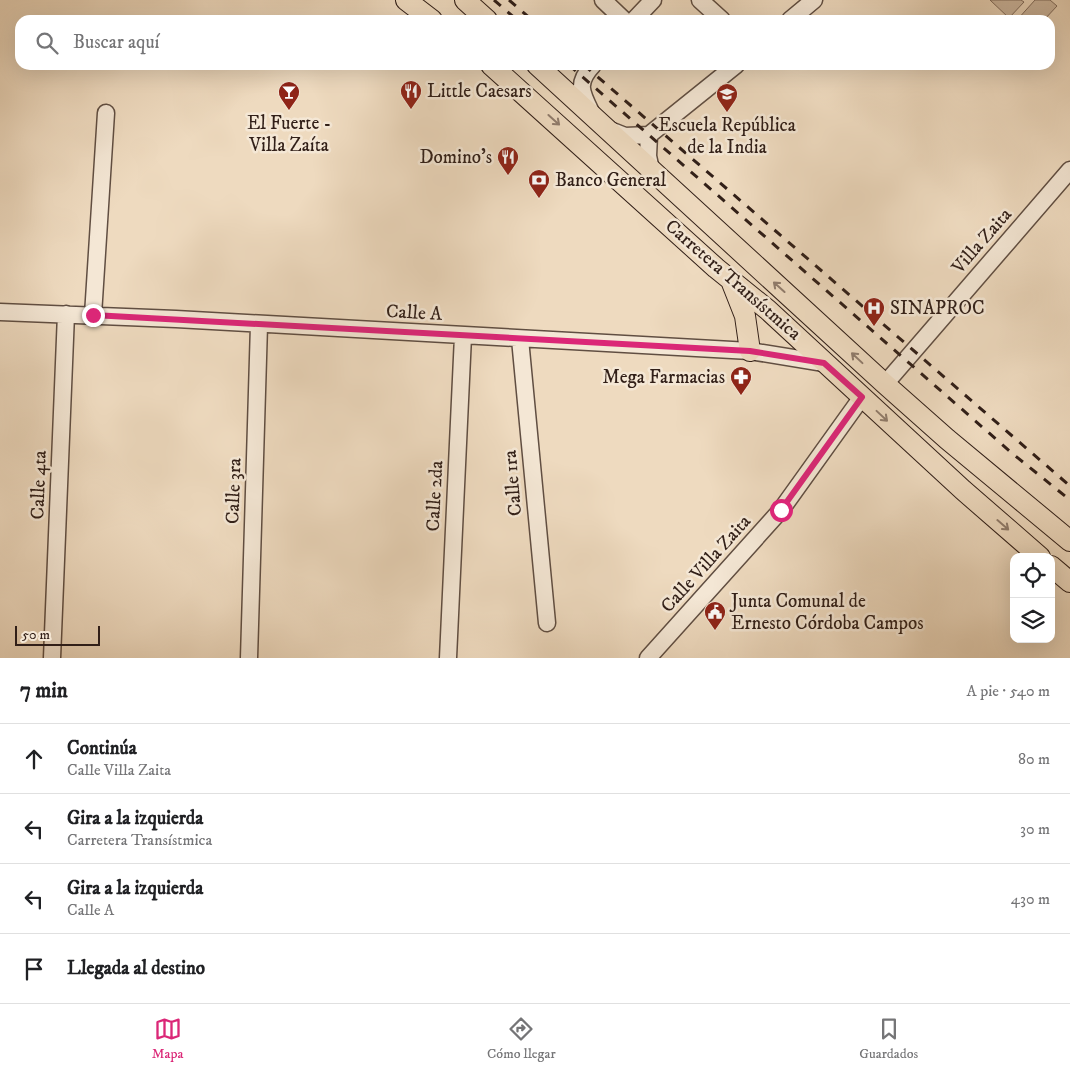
<!DOCTYPE html>
<html lang="es">
<meta charset="utf-8">
<style>
body{margin:0;font-family:"IM FELL DW Pica",serif;background:#f2f2f2;color:#202124}
.controls{position:absolute;right:15px;bottom:15px;display:grid;overflow:hidden;border-radius:10px;box-shadow:0 5px 20px #0002}
.controls button{width:45px;height:45px;display:grid;place-items:center;padding:0;border:0;border-bottom:1px solid #e0e0e0;background:#fff;color:#202124;font:25px sans-serif}
.scale{position:absolute;left:15px;bottom:12px;width:85px;box-sizing:border-box;padding-left:5px;border:2px solid #311f18;border-top:0;font-size:14px;line-height:18px;white-space:nowrap;color:#311f18;-webkit-text-stroke:4px #f4e7d5;paint-order:stroke}
.stop{position:absolute;width:15px;height:15px;margin:-11px;border:4px solid #db2777;border-radius:50%;background:#fff}
.stop.end{background:#db2777;border-color:#fff;box-shadow:0 1px 5px #0008}
.list{margin:0;padding:0;list-style:none}
h2{display:flex;justify-content:space-between;align-items:center;height:65px;margin:0;padding:0 20px;font-size:21px}
h2 small{font-size:16px;font-weight:400;color:#757577}
.list li{display:grid;grid-template-columns:32px 1fr auto;gap:15px;align-items:center;box-sizing:border-box;height:70px;padding:0 20px;border-top:1px solid #e0e0e0}
.list b{display:block;font-size:19px;white-space:nowrap}
.list p{margin:0;font-size:16px;white-space:nowrap;color:#757577}
.list em{font-size:16px;font-style:normal;color:#757577}
.icon{flex:none;width:28px;height:28px;fill:none;stroke:currentColor;stroke-width:2;stroke-linecap:round;stroke-linejoin:round}
.map{position:relative;flex:none;width:1070px;height:658px;overflow:hidden}
.search{position:absolute;background:#fff;box-shadow:0 5px 20px #0002;left:15px;right:15px;top:15px;height:55px;display:flex;align-items:center;gap:12px;box-sizing:border-box;padding:0 18px;border-radius:15px;color:#757577;font-size:19px}
.sheet{height:345px;background:#fff}
nav{display:flex;justify-content:space-around;align-items:center;box-sizing:border-box;height:70px;border-top:1px solid #e0e0e0;background:#fff;font-size:14px;color:#757577}
nav a{display:grid;justify-items:center;gap:2px}
nav .on{color:#db2777}
.map>svg:first-child{display:block}
.green{fill:#cebaa3;stroke:#806c5e}
.lines{fill:none;stroke-linecap:round;stroke-linejoin:round}
.minor-casing{stroke:#604e42;stroke-width:19}
.major-casing{stroke:#311f18;stroke-width:22}
.minor{stroke:#f4e7d5;stroke-width:16}
.major{stroke:#eedabf;stroke-width:20}
.rail{stroke:#311f18;stroke-width:3;stroke-dasharray:9 9;stroke-linecap:butt}
.oneway{stroke:#907c6c}
.route{stroke:#db2777;stroke-width:6}
.labels{text-anchor:middle;dominant-baseline:central;stroke-width:5;stroke-linejoin:round;paint-order:stroke}
.poi-label{font-size:19px;fill:#311f18;stroke:#f4e7d5;text-anchor:start}
.street-label{font-size:19px;fill:#311f18;stroke:#f4e7d5}
</style>
<div class="map">
<svg width="1070" height="658" viewBox="0 0 1070 658">
<rect width="100%" height="100%" fill="#eedabf"/>
<filter id="stains"><feTurbulence type="fractalNoise" baseFrequency=".004" numOctaves="4"/><feColorMatrix values="0 0 0 0 .2 0 0 0 0 .09 0 0 0 0 .02 0 0 0 .5 -.17"/></filter>
<radialGradient id="worn" r=".72"><stop offset=".6" stop-color="#630" stop-opacity="0"/><stop offset="1" stop-color="#630" stop-opacity=".3"/></radialGradient>
<path class="green" d="M990 0H1021L1024 2 1009 18Z
M1035 0H1050L1057 6 1044 20H1017Z"/>
<g class="lines">
<g class="minor-casing">
<path id="minor" d="M603 0 624 20
M700 0 722 20
M634 20 653 0
M790 20 814 0
M591 112C581 92 576 83 593 65
M610 130 625 136 649 135 736 65
M649 135 648 156 651 170
M0 312 176 319 750 351 824 363
M93 315 106 113
M520 339 547 623
M885 384 1070 170
M52 658 66 314
M249 658 259 325
M448 658 463 336
M648 658 781 510 862 397"/>
</g>
<g class="major-casing">
<path id="major" d="M406 0 432 20
M465 0 487 20
M491 65 716 268 768 310 963 490 1040 557
M537 65 885 384 947 439 1070 541
M732 283 745 316 750 351
M1051 566 1070 582"/>
</g>
<use href="#minor" class="minor"/>
<use href="#major" class="major"/>
<path class="rail" d="M494 0 517 20
M509 0 532 20
M569 65 1013 454 1070 500
M584 65 1070 486"/>
</g>
<defs><path id="oneway-shaft" d="M-6 0H5M1.5-3L5.5 0L1.5 3" fill="none" stroke-width="1.6" stroke-linecap="round" stroke-linejoin="round" transform="scale(1.25)"/></defs>
<g class="oneway">
<use href="#oneway-shaft" transform="translate(554 120) rotate(42)"/>
<use href="#oneway-shaft" transform="translate(779 287) rotate(-138)"/>
<use href="#oneway-shaft" transform="translate(857 358) rotate(-137)"/>
<use href="#oneway-shaft" transform="translate(882 416) rotate(43)"/>
<use href="#oneway-shaft" transform="translate(1003 525) rotate(41)"/>
</g>
<g class="lines">
<path class="route" d="M93 315 750 351 824 363 862 397 781 510"/>
</g>
<defs>
<g id="restaurant-pin" transform="scale(1.125)"><path d="M0 17L-7.5 6A9.5 9.5 0 1 1 7.5 6Z" fill="#8f2418" stroke="#f4e7d5"/><path d="M-5-6h1v4h1v-4h1v4h1v-4h1v5L-1.5 .5V6h-2V.5L-5-1ZM5-6V6H3V1.5H1.5Q1.5-4 5-6Z" fill="#fff"/></g>
<g id="bar-pin" transform="scale(1.125)"><path d="M0 17L-7.5 6A9.5 9.5 0 1 1 7.5 6Z" fill="#8f2418" stroke="#f4e7d5"/><path d="M-6-5H6L.8 .8V4.5H3.5V6h-7V4.5H-.8V.8Z" fill="#fff"/></g>
<g id="school-pin" transform="scale(1.125)"><path d="M0 17L-7.5 6A9.5 9.5 0 1 1 7.5 6Z" fill="#8f2418" stroke="#f4e7d5"/><path d="M0-5L7-2L0 1L-7-2ZM-4 1L0 2.5L4 1V4Q0 6-4 4Z" fill="#fff"/></g>
<g id="bank-pin" transform="scale(1.125)"><path d="M0 17L-7.5 6A9.5 9.5 0 1 1 7.5 6Z" fill="#8f2418" stroke="#f4e7d5"/><path d="M-6-4H6V4H-6ZM0-2.3a2.3 2.3 0 1 0 0 4.6a2.3 2.3 0 1 0 0-4.6Z" fill="#fff"/></g>
<g id="hospital-pin" transform="scale(1.125)"><path d="M0 17L-7.5 6A9.5 9.5 0 1 1 7.5 6Z" fill="#8f2418" stroke="#f4e7d5"/><path d="M-5-5h3v3.5h4V-5h3V5h-3V1.5h-4V5h-3Z" fill="#fff"/></g>
<g id="pharmacy-pin" transform="scale(1.125)"><path d="M0 17L-7.5 6A9.5 9.5 0 1 1 7.5 6Z" fill="#8f2418" stroke="#f4e7d5"/><path d="M-2-6h4v4h4v4h-4v4h-4v-4h-4v-4h4Z" fill="#fff"/></g>
<g id="civic-pin" transform="scale(1.125)"><path d="M0 17L-7.5 6A9.5 9.5 0 1 1 7.5 6Z" fill="#8f2418" stroke="#f4e7d5"/><path d="M-.6-6.5H3V-4.5H.6V-3L4-1V1h2V6H-6V1h2V-1L-.6-3ZM-1.2 2.5V6h2.4V2.5Z" fill="#fff"/></g>
</defs>
<g fill-rule="evenodd">
<use href="#restaurant-pin" x="411" y="91"/>
<use href="#bar-pin" x="289" y="92"/>
<use href="#school-pin" x="727" y="94"/>
<use href="#restaurant-pin" x="508" y="157"/>
<use href="#bank-pin" x="539" y="180"/>
<use href="#hospital-pin" x="874" y="308"/>
<use href="#pharmacy-pin" x="741" y="377"/>
<use href="#civic-pin" x="715" y="612"/>
</g>
<g class="labels">
<g class="poi-label">
<text x="427" y="91">Little Caesars</text>
<text x="289" y="123" text-anchor="middle">El Fuerte -<tspan x="289" dy="22">Villa Zaíta</tspan></text>
<text x="727" y="125" text-anchor="middle">Escuela República<tspan x="727" dy="22">de la India</tspan></text>
<text x="492" y="157" text-anchor="end">Domino's</text>
<text x="555" y="180">Banco General</text>
<text x="890" y="308">SINAPROC</text>
<text x="725" y="377" text-anchor="end">Mega Farmacias</text>
<text x="731" y="601">Junta Comunal de<tspan x="731" dy="22">Ernesto Córdoba Campos</tspan></text>
</g>
<g class="street-label">
<text transform="translate(982 241) rotate(-49)">Villa Zaita</text>
<text transform="translate(733 280) rotate(41)">Carretera Transístmica</text>
<text transform="translate(414 313) rotate(3)">Calle A</text>
<text transform="translate(513 483) rotate(-95)">Calle 1ra</text>
<text transform="translate(39 485) rotate(-88)">Calle 4ta</text>
<text transform="translate(234 491) rotate(-88)">Calle 3ra</text>
<text transform="translate(435 496) rotate(-87)">Calle 2da</text>
<text transform="translate(706 564) rotate(-48)">Calle Villa Zaita</text>
</g>
</g>
<rect width="100%" height="100%" filter="url(#stains)"/>
<rect width="100%" height="100%" fill="url(#worn)"/>
</svg>
<div class="controls">
<button><svg class="icon" aria-label="locate" viewBox="0 0 24 24"><circle cx="12" cy="12" r="6"/><path d="M12 2v4M12 18v4M2 12h4M18 12h4"/></svg></button>
<button><svg class="icon" aria-label="layers" viewBox="0 0 24 24"><path d="M12 4l9 5-9 5-9-5zM3 14l9 5 9-5"/></svg></button>
</div>
<div class="scale">50 m</div>
<div class="stop" style="left:781px;top:510px"></div>
<div class="stop end" style="left:93px;top:315px"></div>
<div class="search"><svg class="icon" aria-label="search" viewBox="0 0 24 24"><circle cx="10" cy="10" r="6"/><path d="M15 15l6 6"/></svg>Buscar aquí</div>
</div>
<section class="sheet">
<h2>7 min<small>A pie · 540 m</small></h2>
<ul class="list">
<li><svg class="icon" aria-label="ahead" viewBox="0 0 24 24"><path d="M12 20V5M6 11l6-6 6 6"/></svg><div><b>Continúa</b><p>Calle Villa Zaita</p></div><em>80 m</em></li>
<li><svg class="icon" aria-label="left" viewBox="0 0 24 24"><path d="M17 20v-9H6M10 6l-5 5 5 5"/></svg><div><b>Gira a la izquierda</b><p>Carretera Transístmica</p></div><em>30 m</em></li>
<li><svg class="icon" aria-label="left" viewBox="0 0 24 24"><path d="M17 20v-9H6M10 6l-5 5 5 5"/></svg><div><b>Gira a la izquierda</b><p>Calle A</p></div><em>430 m</em></li>
<li><svg class="icon" aria-label="arrive" viewBox="0 0 24 24"><path d="M6 21V4h12l-3 4 3 4H6"/></svg><div><b>Llegada al destino</b></div></li>
</ul>
</section>
<nav>
<a class="on"><svg class="icon" aria-label="map" viewBox="0 0 24 24"><path d="M3 6l6-2 6 2 6-2v14l-6 2-6-2-6 2zM9 4v14M15 6v14"/></svg>Mapa</a>
<a><svg class="icon" aria-label="directions" viewBox="0 0 24 24"><path d="M12 3l9 9-9 9-9-9zM9 14v-3h6M13 9l2 2-2 2"/></svg>Cómo llegar</a>
<a><svg class="icon" aria-label="saved" viewBox="0 0 24 24"><path d="M7 4h10v16l-5-4-5 4z"/></svg>Guardados</a>
</nav>
